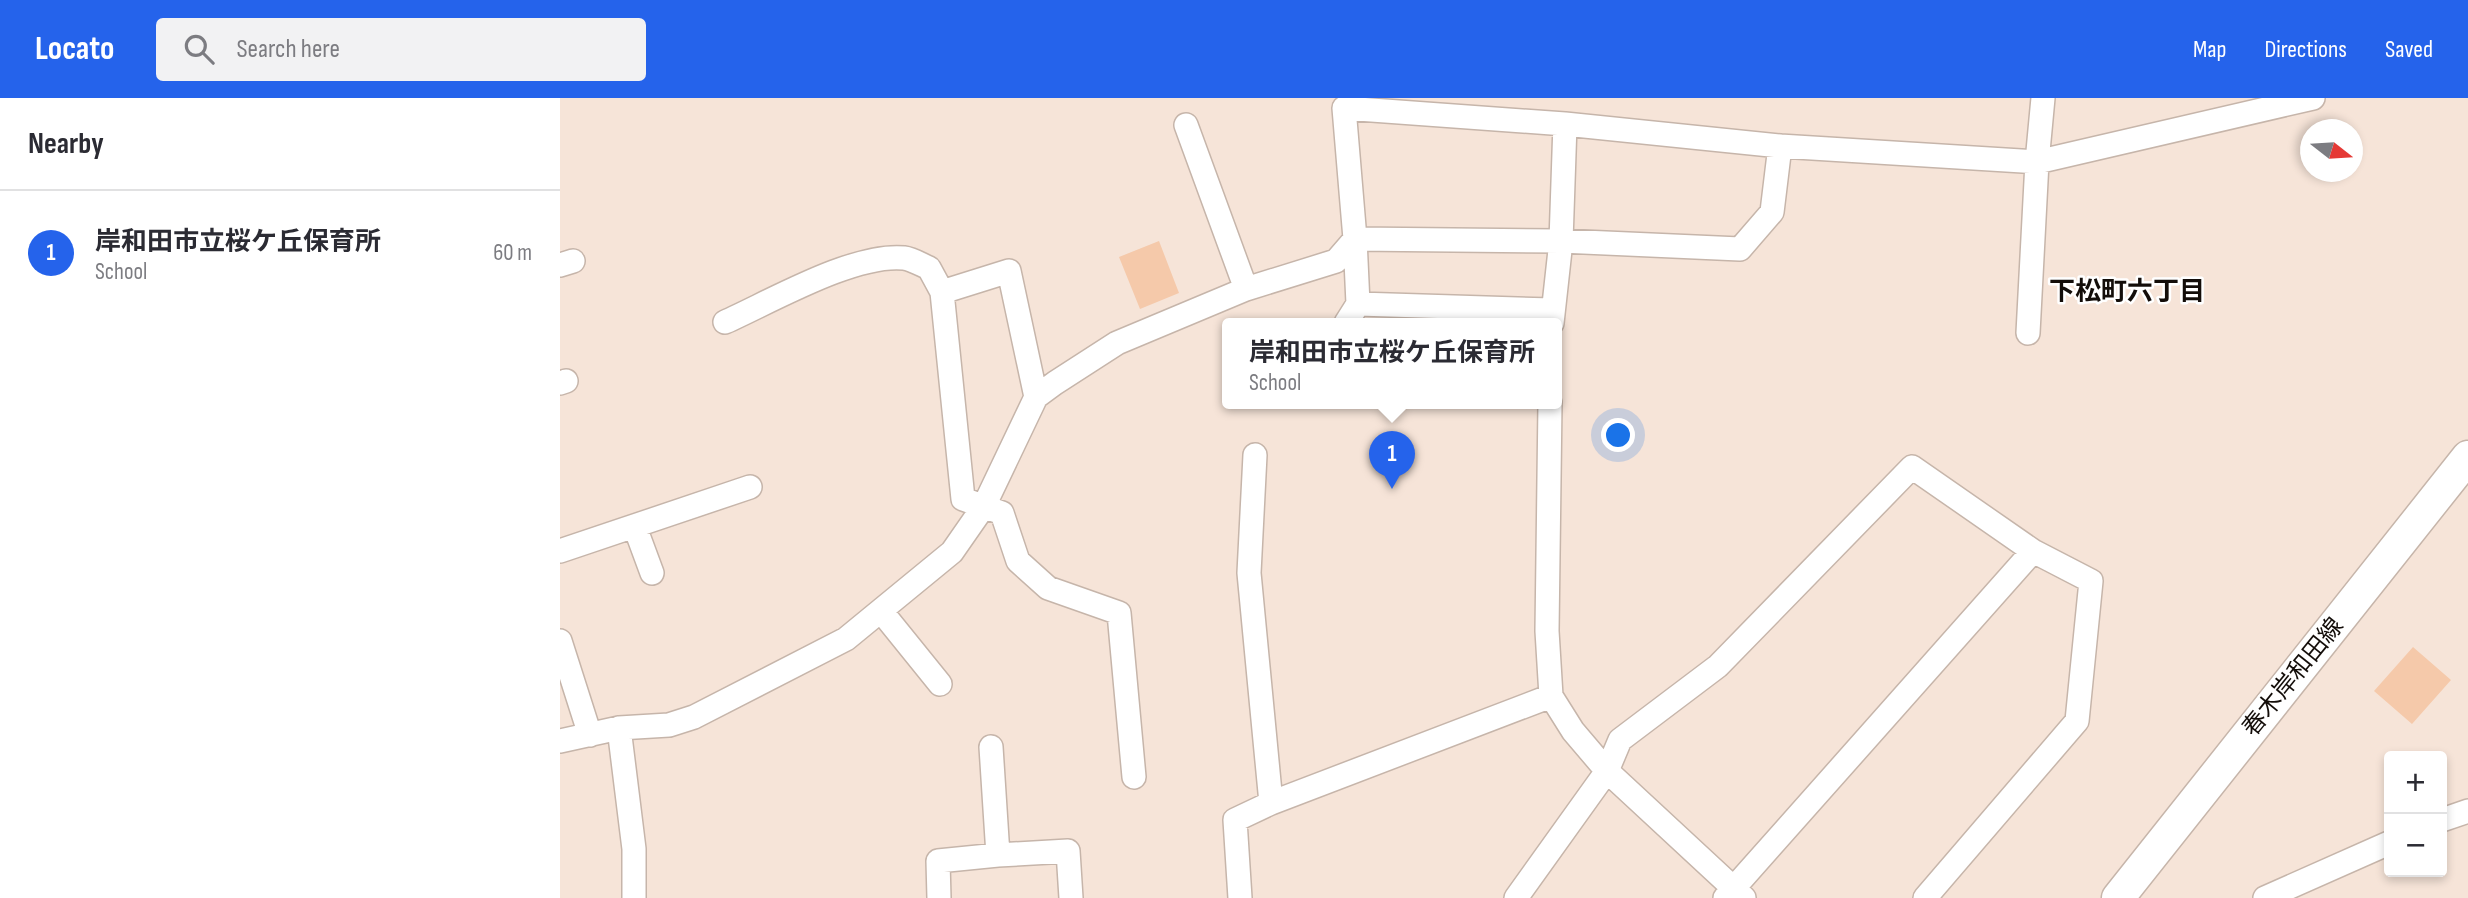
<!DOCTYPE html>
<meta charset="utf-8">
<style>
body{margin:0;font-family:"Sofia Sans Condensed","Noto Sans JP",sans-serif;background:#f2f2f3;color:#2b2b33}
.controls{position:absolute;right:21px;bottom:21px;display:grid;overflow:hidden;border-radius:7px;box-shadow:0 4px 10px #0003}
.controls button{width:63px;height:63px;display:grid;place-items:center;padding:0;border:0;border-bottom:2px solid #e1e1e2;background:#fff;color:#2b2b33;font:35px sans-serif}
.compass{position:absolute;left:1740px;top:21px;width:63px;height:63px;border-radius:50%;background:#fff;box-shadow:0 4px 10px #0003;rotate:107deg}
.you{position:absolute;left:1059px;top:338px;width:24px;height:24px;margin:-18px;border:5px solid #fff;border-radius:50%;background:#1a73e8;box-shadow:0 0 0 10px #1a73e833}
.badge{display:grid;place-items:center;width:46px;height:46px;border-radius:50%;background:#2563eb;color:#fff;font-size:23px;font-weight:700}
.pin{position:absolute;translate:-50% -58px;filter:drop-shadow(0 2px 4px #0008)}
.pin::after{content:'';position:absolute;top:37px;width:24px;height:21px;background:inherit;clip-path:polygon(0 0,100% 0,50% 100%)}
.popup{position:absolute;left:662px;top:220px;width:340px;height:91px;box-sizing:border-box;display:grid;place-content:center;border-radius:7px;background:#fff;filter:drop-shadow(0 2px 5px #0005);font-size:23px;white-space:nowrap;color:#7c7c81}
.popup b{font-size:26px;color:#2b2b33}
.popup::after{content:'';position:absolute;left:50%;top:100%;margin-left:-14px;border:14px solid transparent;border-top-color:#fff}
.list{margin:0;padding:0;list-style:none}
h2{display:flex;justify-content:space-between;align-items:center;height:91px;margin:0;padding:0 28px;font-size:30px}
h2 small{font-size:23px;font-weight:400;color:#7c7c81}
.list li{display:grid;grid-template-columns:46px 1fr auto;gap:21px;align-items:center;box-sizing:border-box;height:126px;padding:0 28px;border-top:2px solid #e1e1e2}
.list b{display:block;font-size:26px;white-space:nowrap}
.list p{margin:0;font-size:23px;white-space:nowrap;color:#7c7c81}
.list em{font-size:23px;font-style:normal;color:#7c7c81}
.icon{flex:none;width:38px;height:38px;fill:none;stroke:currentColor;stroke-width:2;stroke-linecap:round;stroke-linejoin:round}
.map{position:relative;flex:none;width:1908px;height:800px;overflow:hidden}
header{display:flex;align-items:center;gap:42px;box-sizing:border-box;height:98px;padding:0 35px;background:#2563eb;color:#fff}
header strong{font-size:33px}
nav{display:flex;gap:38px;margin-inline-start:auto;font-size:24px}
.search{width:490px;height:63px;background:#f2f2f3;display:flex;align-items:center;gap:18px;box-sizing:border-box;padding:0 24px;border-radius:7px;color:#7c7c81;font-size:26px}
main{display:flex}
aside{flex:1;background:#fff}
.map>svg:first-child{display:block}
.building{fill:#f5c9aa}
.lines{fill:none;stroke-linecap:round;stroke-linejoin:round}
.street-casing{stroke:#c6b5aa;stroke-width:26}
.secondary-casing{stroke:#c6b5aa;stroke-width:35}
.street{stroke:#fff;stroke-width:23}
.secondary{stroke:#fff;stroke-width:32}
.labels{text-anchor:middle;dominant-baseline:central;stroke-width:5;stroke-linejoin:round;paint-order:stroke}
.street-label{font-size:24px;fill:#130d09;stroke:#fff}
.neighbourhood-label{font-size:26px;font-weight:bold;fill:#130d09;stroke:#fff}
</style>
<header>
<strong>Locato</strong>
<div class="search"><svg class="icon" aria-label="search" viewBox="0 0 24 24"><circle cx="10" cy="10" r="6"/><path d="M15 15l6 6"/></svg>Search here</div>
<nav><a>Map</a><a>Directions</a><a>Saved</a></nav>
</header>
<main>
<aside>
<h2>Nearby<small></small></h2>
<ul class="list">
<li><span class="badge">1</span><div><b>岸和田市立桜ケ丘保育所</b><p>School</p></div><em>60 m</em></li>
</ul>
</aside>
<div class="map">
<svg width="1908" height="800" viewBox="0 0 1908 800">
<rect width="100%" height="100%" fill="#f6e4d8"/>
<path class="building" d="M599 143 619 195 580 211 559 159Z
M1853 549 1891 582 1852 626 1814 593Z"/>
<g class="lines">
<g class="street-casing">
<path id="street" d="M626 27 686 191
M0 167 13 163
M798 206 992 212
M165 224C212 203 294 155 344 160 352 161 362 167 369 170L382 194
M786 225 798 206 795 141 784 10 1005 26 1220 48 1477 64 1753 0
M992 225 1001 143 1005 26
M1468 235 1477 64 1483 0
M0 285 6 283
M476 299 449 173 382 194 403 401 442 415 458 463 488 490 559 515 574 679
M990 305 987 533 991 598 1013 633 1047 673 1184 800
M695 357 689 475 711 705
M75 429 92 475
M0 453 190 389
M321 513 380 586
M0 543 30 637
M59 630 74 751V800
M0 643 59 630 109 627 134 619 286 541 392 454 424 408 476 299 495 285 557 245 686 191 776 163 795 141 1001 143 1180 151 1212 114 1220 48
M431 649 438 757
M1882 722 1908 713
M379 800 378 763 438 757 508 753 511 800
M680 800 675 722 711 705 991 598
M956 800 1047 673 1060 642 1158 568 1352 369 1473 453 1531 483 1517 623 1365 800
M1165 800 1473 453
M1705 800 1829 745"/>
</g>
<g class="secondary-casing">
<path id="secondary" d="M1558 800 1908 359"/>
</g>
<use href="#street" class="street"/>
<use href="#secondary" class="secondary"/>
</g>
<g class="labels">
<g class="street-label">
<text transform="translate(1733 579) rotate(-51)">春木岸和田線</text>
</g>
<g class="neighbourhood-label">
<text x="1567" y="194">下松町六丁目</text>
</g>
</g>
</svg>
<div class="controls">
<button>+</button>
<button>−</button>
</div>
<svg class="compass" viewBox="-18 -18 36 36"><path d="M0-13l5 13h-10z" fill="#e53935"/><path d="M0 13l5-13h-10z" fill="#7c7c81"/></svg>
<div class="you"></div>
<div class="pin badge" style="left:832px;top:391px">1</div>
<div class="popup"><b>岸和田市立桜ケ丘保育所</b>School</div>
</div>
</main>
